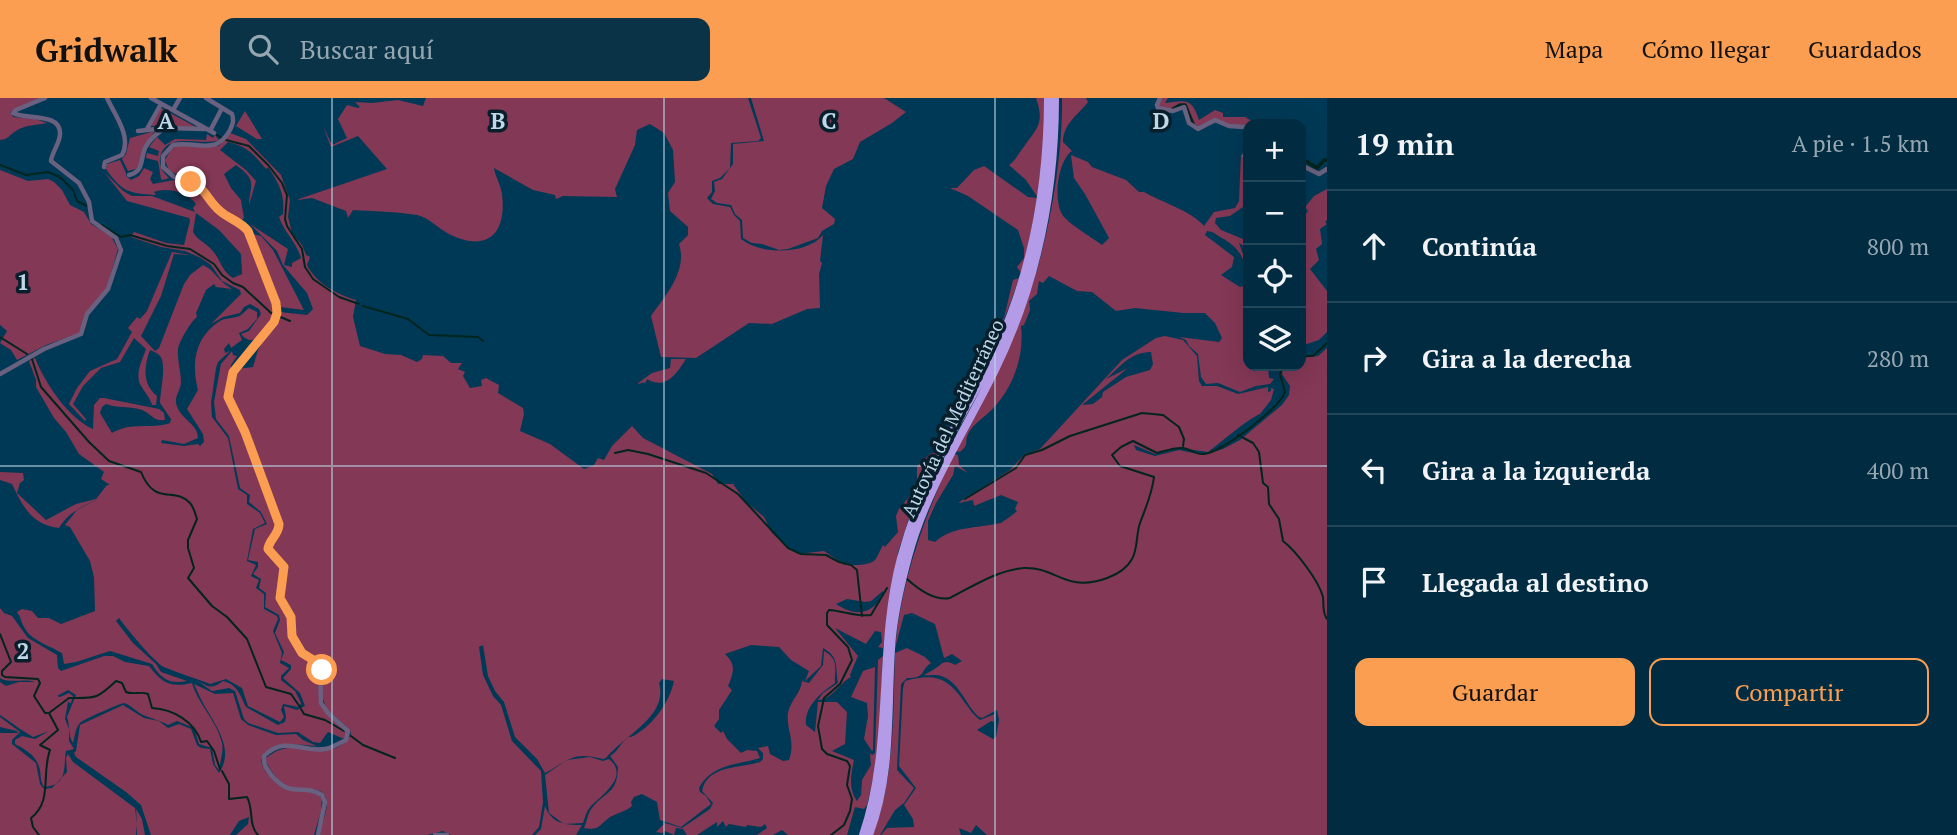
<!DOCTYPE html>
<html lang="es">
<meta charset="utf-8">
<style>
body{margin:0;font-family:"PT Serif",serif;background:#0a3347;color:#f1f3f6}
.controls{position:absolute;right:21px;top:21px;display:grid;overflow:hidden;border-radius:14px;box-shadow:0 7px 28px #0002}
.controls button{width:63px;height:63px;display:grid;place-items:center;padding:0;border:0;border-bottom:2px solid #224759;background:#002b40;color:#f1f3f6;font:35px sans-serif}
.stop{position:absolute;width:21px;height:21px;margin:-16px;border:5px solid #fb9e51;border-radius:50%;background:#fff}
.stop.end{background:#fb9e51;border-color:#fff;box-shadow:0 2px 7px #0008}
.list{margin:0;padding:0;list-style:none}
h2{display:flex;justify-content:space-between;align-items:center;height:91px;margin:0;padding:0 28px;font-size:30px}
h2 small{font-size:23px;font-weight:400;color:#95a7b1}
.list li{display:grid;grid-template-columns:46px 1fr auto;gap:21px;align-items:center;box-sizing:border-box;height:112px;padding:0 28px;border-top:2px solid #224759}
.list b{display:block;font-size:26px;white-space:nowrap}
.list em{font-size:23px;font-style:normal;color:#95a7b1}
.actions{display:flex;gap:14px;padding:21px 28px}
.actions a{flex:1;padding:16px 0;border:2px solid #fb9e51;border-radius:14px;text-align:center;font-size:24px;color:#fb9e51}
.actions .main{background:#fb9e51;color:#111}
.icon{flex:none;width:38px;height:38px;fill:none;stroke:currentColor;stroke-width:2;stroke-linecap:round;stroke-linejoin:round}
.map{position:relative;flex:none;width:1327px;height:737px;overflow:hidden}
header{display:flex;align-items:center;gap:42px;box-sizing:border-box;height:98px;padding:0 35px;background:#fb9e51;color:#111}
header strong{font-size:33px}
nav{display:flex;gap:38px;margin-inline-start:auto;font-size:24px}
.search{width:490px;height:63px;background:#0a3347;display:flex;align-items:center;gap:18px;box-sizing:border-box;padding:0 24px;border-radius:14px;color:#95a7b1;font-size:26px}
main{display:flex}
aside{flex:1;background:#002b40}
.map>svg:first-child{display:block}
.green{fill:#833856;fill-rule:evenodd}
.lines{fill:none;stroke-linecap:round;stroke-linejoin:round}
.stream{stroke:#00251e;stroke-width:2}
.canal{stroke:#00251e;stroke-width:3.5}
.minor{stroke:#6a6180;stroke-width:4.5}
.highway{stroke:#b39be8;stroke-width:8}
.route{stroke:#fb9e51;stroke-width:9}
.grid{fill:none;stroke:#bed8e9;stroke-width:2;stroke-opacity:0.55}
.labels{text-anchor:middle;dominant-baseline:central;stroke-width:7;stroke-linejoin:round;paint-order:stroke}
.street-label{font-size:19px;fill:#bed8e9;stroke:#091e2b}
.grid-label{font-size:23px;text-anchor:middle;font-weight:bold;fill:#bed8e9;stroke:#091e2b;stroke-width:7;stroke-linejoin:round;paint-order:stroke}
</style>
<header>
<strong>Gridwalk</strong>
<div class="search"><svg class="icon" aria-label="search" viewBox="0 0 24 24"><circle cx="10" cy="10" r="6"/><path d="M15 15l6 6"/></svg>Buscar aquí</div>
<nav><a>Mapa</a><a>Cómo llegar</a><a>Guardados</a></nav>
</header>
<main>
<div class="map">
<svg width="1327" height="737" viewBox="0 0 1327 737">
<rect width="100%" height="100%" fill="#003955"/>
<path class="green" d="M0 0H40L10 14 13 19 35 21 47 25C38 27 24 27 16 33 9 37 9 41 0 42Z
M426 0H748L761 40 758 43 731 45 730 70 720 80 712 83V94L707 100 713 106 730 109 734 117 740 123 741 141C761 157 806 157 823 137L820 163 822 165 819 176 820 210 807 211 772 226 749 225 696 260 661 259 651 218C665 198 688 173 679 146L688 137V129L670 113 668 95 675 84 673 52 664 35 650 26 637 32 635 47 615 91 617 99 563 98 556 101 555 97 533 92 494 70C495 78 501 87 502 96 507 136 487 155 449 136 439 131 428 119 417 117 397 114 372 113 353 112L348 120 346 113 312 100 296 102 387 71 358 38 331 49 323 28 332 47 347 40 338 21 347 7 358 10 360 9 355 4 372 5 398 2 423 8Z
M751 0H884L906 14 892 25 860 44 853 61 834 71 826 88 822 110 835 121 834 126 822 133 818 140 788 151 779 152 762 146 752 145 743 140 742 122 735 116 731 107 717 105 711 101 715 93 714 84 722 81 733 66V46L764 43Z
M1036 0H1046C1046 60 1035 118 1022 176L1017 169 1024 160V150L1018 132 968 98 950 90H957L974 72 984 68 1028 99 1038 100 1026 82 1009 67C1016 62 1018 56 1023 50 1037 30 1045 26 1036 0Z
M1062 0H1086L1088 4C1078 17 1063 26 1063 44L1072 53C1057 63 1052 108 1065 120 1075 130 1090 138 1102 147L1109 140 1085 96 1074 80 1071 57 1088 64 1092 69 1126 82 1139 94H1144C1161 104 1192 113 1204 128L1214 114 1235 110 1239 103 1241 56 1246 66 1243 109 1230 118 1216 120 1215 125 1221 132 1248 143V151L1239 145 1248 170 1247 185 1244 184C1249 164 1239 149 1222 140 1216 137 1215 134 1207 133L1205 137 1234 159 1232 169 1221 177 1240 189 1248 186V268H1268L1269 280 1274 281 1270 286 1256 288 1240 294 1218 285 1206 286 1201 279 1198 256 1189 248 1186 242 1179 239 1219 244 1222 240 1215 225 1205 215H1183L1135 210 1116 213 1092 194 1077 193 1049 178 1043 185 1039 183 1037 196 1029 203 1030 212 1024 227 1021 228C1025 260 1011 296 986 317 981 321 971 329 968 336 964 344 970 346 960 354L955 353C977 307 1002 261 1022 214 1047 156 1063 63 1062 0Z
M1162 0H1168L1165 5C1186 2 1192 0 1199 22L1215 12 1223 15V19H1245L1257 26H1248V31L1229 27 1220 23 1202 30 1194 26 1187 8 1183 6 1173 12 1160 10 1159 7Z
M161 10 196 29 151 28Z
M245 13 262 41H257L236 28Z
M155 33 144 48 140 66 136 71 128 73 122 61 126 56 130 40Z
M230 35 246 41 281 77 290 102 288 119 292 135 302 147 306 157 310 159 307 167C315 184 337 197 356 202L353 219 360 248 385 256 401 257 417 264 422 261 423 257 443 258 451 265H462L458 271 465 274 463 278 470 290 482 288 481 282 486 280 499 287 498 295 523 310 524 316 520 333 550 346 584 371 594 367 598 360 604 362 612 348 632 328 643 340 712 376 718 386H733L746 404 764 419 772 435 790 451 798 456 824 453 845 467C852 467 869 468 875 462 878 458 880 452 883 447L885 449 898 434 896 418 899 411 913 394 917 382V368L930 356 937 354 914 405 898 454 883 550 878 549 882 544 881 534 875 533 866 546 835 530 858 558 850 577 851 579C839 585 832 602 818 602L823 595 838 585C835 570 840 559 823 550L821 568 805 583 809 573 791 562 779 549 751 547 725 556C736 566 734 575 728 588L732 592 719 612V621L714 628 721 635 723 633 727 641 741 655 747 652 757 653 760 660C737 667 712 666 699 690L700 694 706 698 711 706 681 729 660 722 657 704 642 696 634 699 631 704 632 708C625 714 617 715 610 719 599 727 600 733 584 730 587 724 588 714 592 710 606 692 617 697 618 669L610 658C617 654 619 648 625 642 633 635 626 642 635 637 654 626 670 603 674 583L662 581 659 585C669 618 623 638 606 660L603 661C572 653 570 662 545 675L537 661 515 639 504 604 495 593 488 578 483 547 479 549 483 577 493 598 501 607 512 643 541 673 543 704 540 723 539 729 532 737H451L443 733 427 737H320C321 726 327 715 327 705 326 683 298 695 285 687 276 681 269 671 265 661 272 655 280 650 290 650 313 648 333 662 351 637L350 632 326 610 321 594 323 571 318 563 301 552 293 538 292 516 281 499 287 466 270 450 282 430 280 420 230 298 234 277 237 271 253 269 258 252 280 214 307 217 313 211 307 195 283 167 277 153 250 126 288 151 284 167 292 169V165L301 160C297 145 284 134 279 119L283 116C285 97 279 85 268 69L266 71C254 56 246 48 228 44L220 52 246 72 256 83 249 107C250 86 258 83 236 67L224 76 231 90 241 102 244 120 241 123 221 111 196 84 169 73 165 62 172 50 178 48H219ZM883 493 884 496C871 517 856 519 836 506L847 501 865 504 871 503Z
M207 36 213 40 215 37 219 42C201 49 166 32 160 60 159 69 163 74 169 80L163 82 161 81 158 63 146 60 147 55 158 58 159 53 149 49 157 39 165 47 175 41 206 42Z
M120 62 126 75V78L131 82 139 78 144 70 153 74 150 81 153 86 174 82 194 87 220 114 245 131 275 209C275 224 255 255 241 236L249 233 261 216 259 211 250 206 244 209 240 215 223 219 211 226 241 196 240 192 222 183 211 167 201 160 185 153 161 149 131 139 134 134 166 145 184 147 190 123 189 120 127 103 104 74 123 93 132 98H152L195 114 193 110 196 106C186 94 169 89 154 94L156 97C129 95 123 95 106 71L107 66ZM196 115 219 132 241 156 242 176 233 180C221 173 221 161 211 151 205 144 198 143 193 134Z
M0 72 28 83 48 81 54 84 62 92 70 107 84 114 91 126 111 138 118 151 107 189 87 214 80 235 46 247 17 262 11 252 0 245 7 233 0 227Z
M1327 91V122L1325 124 1327 126 1320 131 1322 146 1316 151 1319 162 1310 171 1327 193V234L1319 242 1301 248V122L1308 113 1305 109 1314 98Z
M253 136 261 138 273 152 304 212 280 209Z
M172 154 190 157 174 156 161 198 141 238 155 253 159 250 184 186 190 177 203 167C216 173 218 184 233 191L216 189 214 186 206 192 196 215 197 219C191 223 179 244 178 251 177 261 181 274 181 284 181 291 175 298 176 305 179 321 198 325 198 340L184 346 162 342 161 345 184 348 198 346 200 348 204 344 203 336 187 311 198 292C191 265 195 239 220 223 226 219 236 221 241 217 244 215 246 212 249 210L257 214V221L248 231 239 235 242 242 231 250 229 245 224 251 225 255 230 253 218 264 216 270 211 305 212 319 228 340 238 391 247 397V406L260 415 265 425 253 431 247 463 256 467 251 478 259 482 256 490 264 496V511L277 518 278 521 273 533 282 555 280 565 289 570 281 578V582L295 593 301 605 299 609 283 606 281 612 284 619 280 624 248 608 242 590 226 581 210 586C195 580 180 576 164 569 155 565 126 530 119 520L116 523 133 545 156 566 161 574 187 583C170 587 160 580 152 566L110 553 76 564 64 566 62 555C50 548 30 542 24 529 21 524 21 519 17 514L22 511 32 513 38 520H49L61 526 95 513 94 479 90 463 70 429 65 427 77 412 101 399C85 408 70 412 59 430 32 427 23 409 12 386L0 382V374L23 375 24 382 20 385 17 395 46 422 76 406 96 401 107 387H110L101 381 104 374 79 356 66 334 54 320 36 289V282L29 263 35 260C45 285 68 320 93 331L94 307 100 300H104L159 311 164 315 165 322C154 323 154 319 146 314 134 307 119 311 106 306L102 309 100 315 112 335C133 323 149 332 170 325L171 321 160 305C160 294 167 266 160 258 158 255 154 254 150 252 144 268 142 286 157 298L156 307H152C150 299 144 294 140 286 135 274 143 261 146 251L134 240 120 264 101 270 83 288 73 306 86 321 85 323 69 306 77 290 90 273 117 261 132 234 128 230 137 219 140 221 147 213Z
M1019 180C1002 233 978 281 951 329L957 305 970 290 979 270 987 260 990 246 985 240 1004 220 1013 182Z
M1165 238 1183 242 1197 258 1199 283 1202 288H1217L1238 296 1268 289V294L1271 293V290L1274 291 1271 302 1260 316C1246 322 1223 343 1208 354L1180 350 1155 356 1134 347 1136 352 1155 358 1179 352 1202 357 1223 351 1240 342 1282 307 1289 297 1290 288 1282 276 1284 268H1301V260L1318 258 1327 250V737H987L976 727 971 735 959 730 961 737H881L887 730 914 729 913 721 904 707 916 690 899 668 903 590 905 583C934 575 948 579 965 605 970 611 973 617 980 622L995 616 994 624 991 623 977 632 993 641 996 639 999 622 997 612 982 620 979 619C966 608 959 583 941 578 936 576 929 578 924 577 927 575 930 574 933 572 942 567 943 560 955 567L962 563 952 556 944 560 935 526 912 515 904 517 895 550C902 479 924 421 953 356L958 357 959 367 968 375 955 368 953 377 936 405 928 423V442L935 444C952 428 979 430 1001 425 1006 421 1012 418 1017 413L1015 411 1018 404 1001 397 974 408 973 402 958 405 1010 372 1024 357 1040 351 1122 262 1156 240ZM1151 254 1153 266 1150 272 1126 279 1103 294 1102 299 1093 306 1082 307 1128 270 1106 281C1120 269 1130 254 1151 254Z
M232 253 233 257 237 258 231 267 226 301 245 340 278 425C275 439 264 443 269 457 288 469 279 482 278 501L289 518 291 543 297 553 320 571C318 609 318 609 348 634L344 641 328 634 320 645 313 644 298 634 278 635 248 625 244 621 235 593 229 590 212 593 196 582C209 589 211 592 223 583 238 587 240 597 246 609L278 627 285 624 286 619 284 608 297 612 305 608 300 595 283 580 291 571V567L281 562 284 554 275 535 280 522 279 517 265 509 266 495 259 490 261 481 253 476 258 469V464L248 462 255 431 267 426 261 414 249 404 250 397 240 390 229 338 216 321 214 304 221 266Z
M671 261H686C676 277 665 292 647 281L646 284 637 286 652 275 670 270Z
M0 510 4 515 12 518 28 540 57 557 58 570 61 573 104 558H113L125 564 149 568C162 585 170 590 192 585 198 606 217 623 222 645 224 652 220 664 219 672L215 667 212 650 199 646 194 630 177 623 168 627C160 622 152 621 143 617 137 614 131 607 124 605 121 605 82 622 80 625 75 630 75 639 73 645 68 638 70 627 67 619L76 597 68 592 57 598 60 599 69 595 73 598 71 605 68 604 65 621 69 631V643L74 651 66 653C63 668 69 687 44 689 39 682 42 674 38 666 35 657 23 650 15 646V642L22 638 35 641 49 633 33 639C21 632 12 625 0 617V584L6 588 19 584H35C24 580 9 586 0 580Z
M907 550 925 559 931 565C920 572 927 580 907 580L901 586 897 672 914 690 904 705 895 712 880 737H873C895 678 893 617 895 555Z
M824 553C840 562 834 571 835 585 822 594 804 608 806 627L815 634 818 604H837L847 614 845 646 832 653 854 662C851 677 848 690 857 703L861 697 862 682 871 667 870 655 872 657 875 655 878 562 883 558 879 640 875 672 867 707 864 711 855 709 847 737H788L782 732 773 737H757L767 730 765 726 761 729 747 727 746 729 729 726 726 729 723 723 717 729V724L697 737H687L683 731 676 730 674 737 665 733 662 735 656 734 665 725 682 730 710 711 713 705 702 693C707 667 741 670 760 664L763 661V655L758 650 768 648 770 656 783 663 789 662C796 643 786 632 788 615 790 603 801 595 802 583L809 585 823 567Z
M875 569 873 652 872 653 864 641 868 618 867 605 851 599 863 573Z
M194 586 215 596 233 595 241 621 248 627 276 637 296 636 303 642 317 648 292 646 265 654 261 662C263 671 267 675 273 682 291 701 308 687 322 700L321 713 314 737H236L248 726 249 719 239 723 230 737H151L141 707 126 694 76 659 74 655 76 653 80 627 123 607 144 620 159 623 168 630 179 626 191 631 197 647 201 650 210 651 213 666 219 675C234 653 218 631 207 612 202 604 198 595 194 586Z
M0 619 20 634 12 642V646L36 665 40 686 44 691 52 690 67 674 66 660 68 656 73 664 135 710 137 726 136 711 142 721 145 737H137V726L136 737H0V635H18L17 633 0 629Z
M590 659 603 663 609 661C630 678 602 697 591 708 587 712 585 719 583 725L564 726 549 715 545 677 567 662Z
M545 708C552 726 565 727 582 727L576 737H535L541 731Z"/>
<g class="lines">
<path class="stream" d="M217 37 222 40
M226 42 249 48 269 68 282 85 287 97 285 121 287 128 302 151 305 169 313 181 339 199 359 206
M0 67 26 77 48 74 60 79 73 92 77 103 87 108
M102 127 121 139 130 137 167 148 190 151 214 166 222 177 233 185 243 189 271 215 290 223
M363 208 408 221 429 237 478 239 483 243
M0 239 27 256
M1301 258H1313L1327 245
M32 261 41 289 89 344 109 363 141 374C155 409 174 388 190 405 194 409 195 416 197 421L188 442V450L194 470 188 480 212 508 227 519 247 541 266 589 291 596 300 609
M1238 337 1253 345 1259 354 1263 385 1268 389 1269 406 1279 421 1283 443C1296 453 1319 483 1323 499 1324 507 1322 514 1327 521
M615 355 628 352 648 356 706 375 738 396 788 450 801 456 826 457 839 464 851 467 857 472 862 518
M965 401 1016 370 1025 357 1042 352 1070 338 1142 315 1163 317 1179 329 1184 341 1183 348
M907 481C918 491 935 503 950 500 973 488 998 472 1024 470 1046 469 1057 481 1075 484 1094 487 1123 478 1132 461 1138 451 1136 436 1140 425 1146 409 1152 396 1154 379L1120 368 1112 357 1121 349 1133 343 1157 355C1165 353 1175 349 1183 350 1191 351 1196 357 1204 356 1222 354 1279 311 1285 294L1280 276 1283 268
M0 536 11 564 2 573V577L5 579 38 581 40 585 34 598 45 615H49L69 600C95 600 96 602 116 583L122 585 126 594C133 597 141 593 148 596L152 610C173 611 195 624 201 644L207 643 214 653 220 671
M301 611 304 616 325 622 344 633
M351 638 363 647 395 660
M222 673 229 686V701L247 699C254 712 248 726 258 737
M39 737 33 729 31 720C53 703 41 676 50 652L40 647 58 632 49 615
M831 737 844 727 850 713 852 701 847 687 850 668 847 663 827 656 822 651 818 628 824 600 840 586 852 562 848 549 827 527V515L829 512C844 513 856 519 871 517L887 490"/>
<path class="canal" d="M1173 11 1180 7H1185L1193 26
M1301 60 1317 70 1324 62H1327"/>
<path class="minor" d="M151 0 214 35
M206 0 232 16C234 23 233 25 230 32 215 59 197 42 173 47L163 58V69L174 79 199 89 220 113 240 124 248 133 276 205 277 215 274 224 233 274 228 299 245 334 279 426C279 437 269 441 268 451L284 469 280 500 291 519 293 542 302 555 320 569 321 605 328 615 348 633 346 642C339 645 332 650 325 651 303 655 285 637 264 658 263 667 267 671 272 678 292 701 302 685 322 697L325 704 318 737
M1160 0 1157 7 1158 10 1173 13 1184 9 1189 25 1198 31 1215 22 1229 28 1244 29 1248 32
M173 12 180 0
M147 31 161 6
M138 33 166 30 205 31
M210 33 221 12
M1248 49 1244 58 1248 62
M1301 67 1319 76 1327 71
M104 69 105 64 122 57C132 39 115 17 107 0
M129 77C144 73 140 63 145 50 149 42 157 35 165 30
M0 276 44 251 81 236 87 216 108 191 121 152 116 140 92 123 89 104 79 85 51 63C52 54 60 45 60 36 61 14 25 22 13 15L16 12 45 0
M435 737H447"/>
<path class="highway" d="M863 737C894 647 877 551 901 460 912 420 927 382 946 346 963 313 983 282 998 248 1033 170 1048 85 1048 0
M869 737C894 672 886 605 892 538 895 511 901 485 908 459 926 391 964 335 995 272 1037 186 1055 95 1055 0"/>
</g>
<g class="lines">
<path class="route" d="M191 84C205 90 209 104 220 113 229 121 240 123 248 133L276 205 277 215 274 224 233 274 228 299 245 334 279 426C279 437 269 441 268 451L284 469 280 500 291 519 292 538 302 555 318 565 322 572"/>
</g>
<path class="grid" d="M332 0V737M664 0V737M995 0V737M0 368H1327"/>
<g class="labels">
<g class="street-label">
<text transform="translate(952 320) rotate(-65)">Autovía del Mediterráneo</text>
</g>
</g>
<g class="grid-label">
<text x="166" y="31">A</text>
<text x="498" y="31">B</text>
<text x="829" y="31">C</text>
<text x="1161" y="31">D</text>
<text x="23" y="192">1</text>
<text x="23" y="561">2</text>
</g>
</svg>
<div class="controls">
<button>+</button>
<button>−</button>
<button><svg class="icon" aria-label="locate" viewBox="0 0 24 24"><circle cx="12" cy="12" r="6"/><path d="M12 2v4M12 18v4M2 12h4M18 12h4"/></svg></button>
<button><svg class="icon" aria-label="layers" viewBox="0 0 24 24"><path d="M12 4l9 5-9 5-9-5zM3 14l9 5 9-5"/></svg></button>
</div>
<div class="stop" style="left:322px;top:572px"></div>
<div class="stop end" style="left:191px;top:84px"></div>
</div>
<aside>
<h2>19 min<small>A pie · 1.5 km</small></h2>
<ul class="list">
<li><svg class="icon" aria-label="ahead" viewBox="0 0 24 24"><path d="M12 20V5M6 11l6-6 6 6"/></svg><div><b>Continúa</b></div><em>800 m</em></li>
<li><svg class="icon" aria-label="right" viewBox="0 0 24 24"><path d="M7 20v-9h11M14 6l5 5-5 5"/></svg><div><b>Gira a la derecha</b></div><em>280 m</em></li>
<li><svg class="icon" aria-label="left" viewBox="0 0 24 24"><path d="M17 20v-9H6M10 6l-5 5 5 5"/></svg><div><b>Gira a la izquierda</b></div><em>400 m</em></li>
<li><svg class="icon" aria-label="arrive" viewBox="0 0 24 24"><path d="M6 21V4h12l-3 4 3 4H6"/></svg><div><b>Llegada al destino</b></div></li>
</ul>
<div class="actions"><a class="main">Guardar</a><a>Compartir</a></div>
</aside>
</main>
